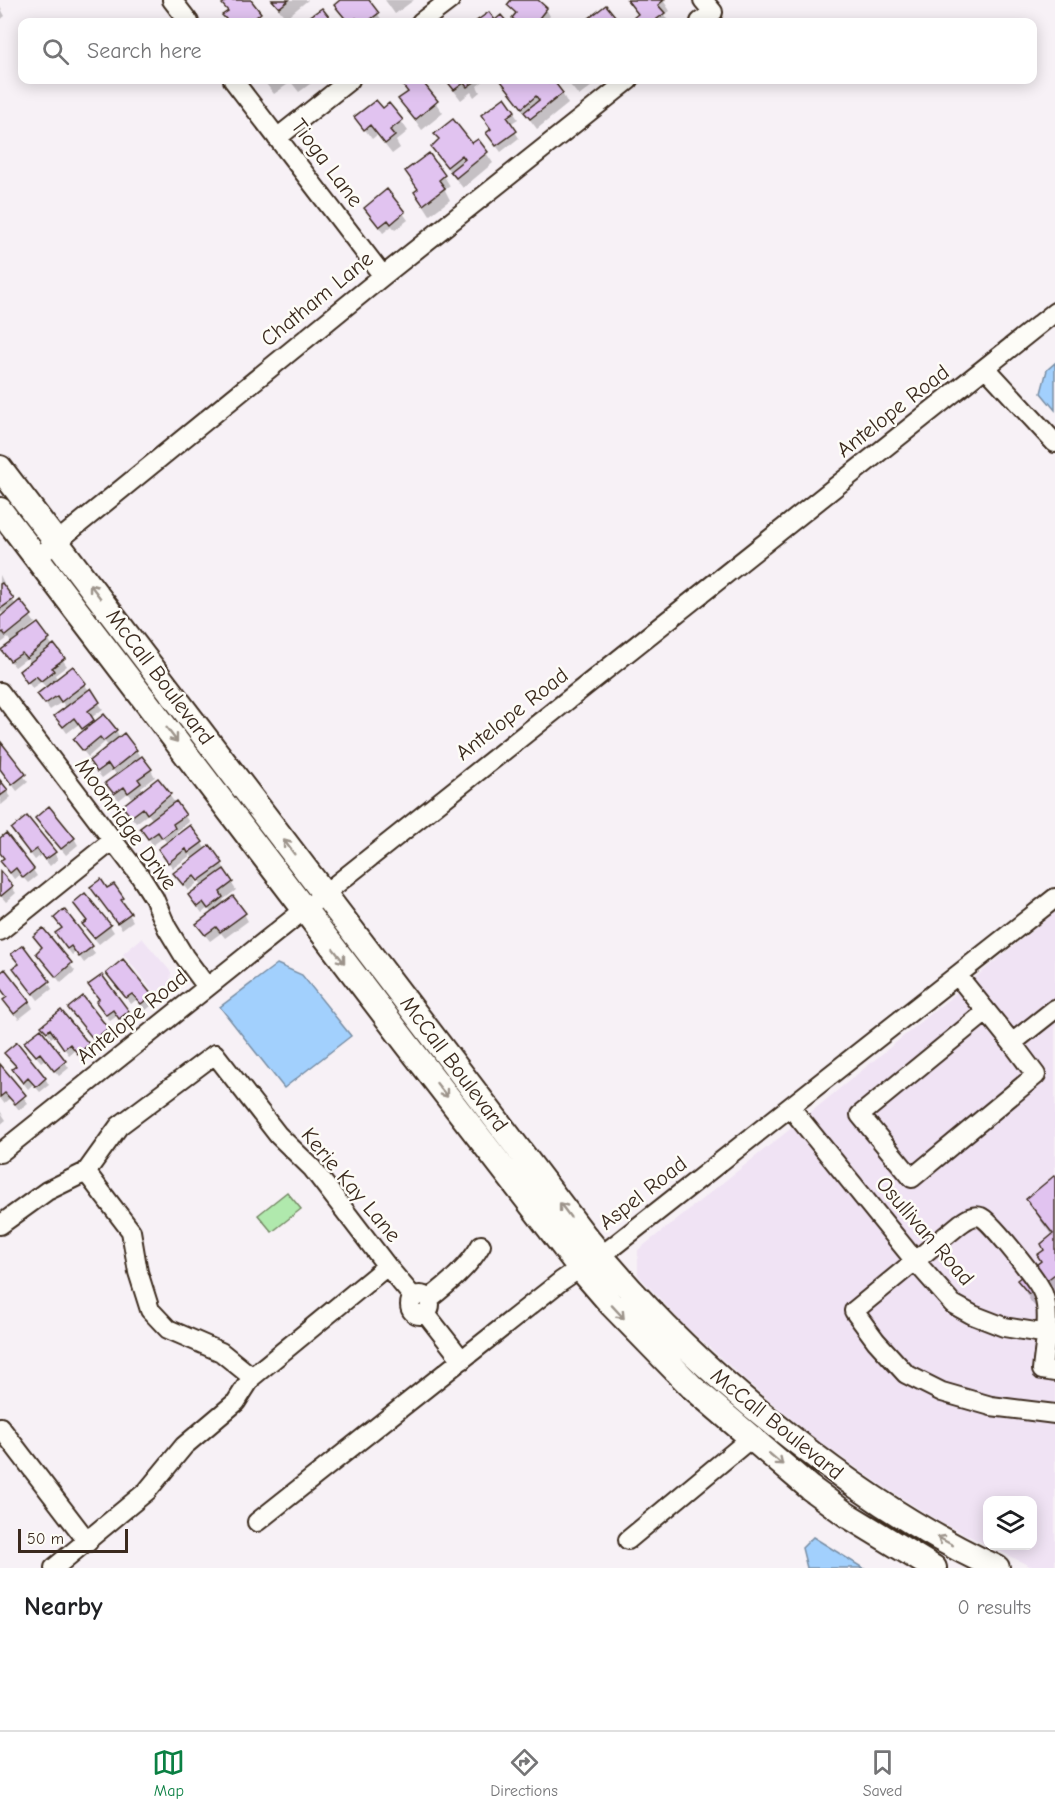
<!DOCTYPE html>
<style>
body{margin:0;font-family:"Comic Neue",sans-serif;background:#f2f2f2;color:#202124}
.controls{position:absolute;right:18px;bottom:18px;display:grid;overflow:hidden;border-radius:12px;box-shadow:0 3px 15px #0003}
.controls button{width:54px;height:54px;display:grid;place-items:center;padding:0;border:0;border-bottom:2px solid #e0e0e0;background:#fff;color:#202124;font:30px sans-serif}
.scale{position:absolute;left:18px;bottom:15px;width:110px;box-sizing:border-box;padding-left:6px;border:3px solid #3b2a1e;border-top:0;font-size:16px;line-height:21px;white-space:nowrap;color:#3b2a1e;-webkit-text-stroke:4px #fdfcf7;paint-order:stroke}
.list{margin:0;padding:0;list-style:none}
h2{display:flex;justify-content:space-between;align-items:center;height:78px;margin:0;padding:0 24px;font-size:26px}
h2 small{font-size:20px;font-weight:400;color:#757577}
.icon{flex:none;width:33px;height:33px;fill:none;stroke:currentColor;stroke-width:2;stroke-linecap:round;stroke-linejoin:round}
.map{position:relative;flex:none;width:1055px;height:1568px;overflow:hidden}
.search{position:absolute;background:#fff;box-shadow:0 3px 15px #0003;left:18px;right:18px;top:18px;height:66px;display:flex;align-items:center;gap:15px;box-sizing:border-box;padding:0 21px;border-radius:12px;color:#757577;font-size:22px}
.sheet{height:162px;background:#fff}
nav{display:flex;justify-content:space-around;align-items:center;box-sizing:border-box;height:84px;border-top:2px solid #e0e0e0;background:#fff;font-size:16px;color:#757577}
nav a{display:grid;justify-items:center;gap:3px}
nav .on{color:#0b8043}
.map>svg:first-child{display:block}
.built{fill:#f0e3f4;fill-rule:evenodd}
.green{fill:#b0e9ad;stroke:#768a66;stroke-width:1.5}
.water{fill:#a2d0fd;stroke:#798ea4;stroke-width:1.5}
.shadow{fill:#0003}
.building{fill:#e1c3f0;stroke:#3b2a1e;stroke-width:1.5}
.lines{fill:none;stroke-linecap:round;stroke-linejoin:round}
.minor-casing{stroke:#3b2a1e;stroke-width:22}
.major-casing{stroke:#3b2a1e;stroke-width:28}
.minor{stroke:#fdfcf7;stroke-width:18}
.major{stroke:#fdfcf7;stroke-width:24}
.oneway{stroke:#9c938a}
.labels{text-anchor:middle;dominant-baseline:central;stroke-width:5;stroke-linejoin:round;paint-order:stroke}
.street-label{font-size:22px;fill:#3b2a1e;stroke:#fdfcf7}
</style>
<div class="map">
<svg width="1055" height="1568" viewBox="0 0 1055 1568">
<rect width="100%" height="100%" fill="#f7f1f6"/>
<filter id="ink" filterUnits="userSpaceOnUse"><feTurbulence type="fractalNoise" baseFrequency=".0167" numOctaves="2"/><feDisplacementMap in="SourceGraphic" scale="12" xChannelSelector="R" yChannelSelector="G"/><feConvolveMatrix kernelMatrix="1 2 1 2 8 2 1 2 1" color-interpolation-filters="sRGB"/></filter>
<g filter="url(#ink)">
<path class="built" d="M1055 912V1568H1034L940 1522 881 1485 817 1440 760 1393 683 1324 638 1275V1250L794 1126ZM988 1500H1032V1546H988Z
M142 938 171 972 170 985 157 996 123 954Z"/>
<path class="green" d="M287 1192 301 1209 272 1232 258 1215Z"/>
<path class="water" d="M1055 363V410L1041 393 1047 370Z
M277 964 302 975 351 1036 284 1088 220 1007Z
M813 1537 863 1568H807L802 1548Z"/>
<path class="shadow" d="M230 0H249L264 21 262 22H229L224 15 229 12Z
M271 0H308L286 18Z
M342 0H367L382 20 379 22H348L335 6Z
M385 0H414L395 14Z
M513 0H535L546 9 550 16 545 22H516L514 18 516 15 509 5Z
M628 0H663L670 11 664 15 669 22H637L635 18 638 15Z
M0 7 5 16 0 20Z
M263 80H313L314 81 299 92 291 82 274 94Z
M406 80H419L443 113 422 130 400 99 409 93 402 83Z
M437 80H485L477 86 480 92 474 97 471 92 461 100 446 80 441 85Z
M505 80H542L547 85 562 93 568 104 537 129 509 92 502 82Z
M566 80H596L597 82 579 96Z
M504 99 518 119 510 124 519 138 501 152 492 140 493 130Z
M382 110 401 121 408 131 396 141 400 148 392 154 377 135 372 139 356 118Z
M478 141 493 163 463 188 439 158 433 147 472 145Z
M407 172 444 176 450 186 445 190 450 200 430 215 416 193 419 190Z
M387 191 408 220 395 230 392 226 383 233 366 209Z
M0 575 4 583 2 585 16 605 20 602 35 623 20 635 22 637 38 625 67 666 55 675 58 680 73 669 103 709 91 718 94 724 116 730 120 738 136 751 151 770 155 777 141 787 144 791 158 780 189 822 176 832 179 836 202 843 206 850 222 864 225 870 224 872 236 890 223 900 225 904 244 914 248 921 225 938 221 933 210 941 202 931 212 914 208 908 202 913 194 902 203 888 196 874 193 876 197 883 188 891 179 880 193 859 191 855 173 868 164 857 168 844 163 838 153 845 146 835 153 820 148 814 136 823 128 813 133 799 128 793 119 800 111 790 117 776 113 770 102 778 94 768 109 747 105 742 88 757 79 746 85 732 79 724 67 733 60 723 66 708 62 702 50 710 43 701 47 688 41 682 32 688 25 678 31 664 27 658 15 667 7 657 12 644 8 638 0 644V619L4 615 2 612 0 614Z
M0 744 28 782 17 791 0 768Z
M0 782 11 797 0 806Z
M41 825 74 838 78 845 66 855Z
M17 836 54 853 58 859 50 866 41 855 35 860Z
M0 840 33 870 37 876 28 883 20 874 14 879 6 868 5 859 0 853Z
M0 872 16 893 6 902 0 895Z
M113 886 127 906 125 907 133 921 122 929 96 894 107 890Z
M75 904 110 926 114 932 99 944 88 931V922Z
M59 925 91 947 95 954 84 963 76 952 72 955 61 940 63 929Z
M43 930 75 971 61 983 38 953 43 949 35 937Z
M123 961 155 1003 146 1010 137 999 131 1004 108 974Z
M20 965 48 982 52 989 38 1000 19 975Z
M0 975 29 1001 33 1008 19 1019 9 1007 8 998 0 988Z
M102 977 132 1019 124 1025 117 1016 110 1021 98 1002 100 1000Z
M70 1008 107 1029 111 1035 98 1046Z
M60 1012 92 1052 82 1059 75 1050 69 1055 55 1035 51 1038 43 1026Z
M30 1049 65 1062 69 1068 59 1076 45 1059 41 1062Z
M6 1053 45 1078 49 1085 40 1092 33 1084 28 1089 18 1076 14 1070 16 1067Z
M0 1067 28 1103 19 1110 10 1098 4 1103 0 1098Z
M0 1111 6 1120 0 1125Z
M1055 1177V1305L1042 1315 1031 1302 1019 1281 1042 1261 1053 1237 1041 1221 1028 1199Z"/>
<path class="building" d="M228 0H251L261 13 250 22H229L222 15 228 11 222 4Z
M272 0H289L279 8Z
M340 0H369L379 13 367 22H359L356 18 350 22H348L334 5Z
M511 0H538L547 8 536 22H517L512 18 516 13 507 5Z
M627 0H664L658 5 665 13 653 22H637L633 18 638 14Z
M606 5 620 22H584Z
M322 8 333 22H302Z
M489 12 495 20 501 15 507 22H475Z
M404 80H421L438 101 415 120 398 99 408 92 400 82Z
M446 80H475L476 81 467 87 464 83 454 90Z
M503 80H544L547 83 553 80 563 93 530 119 524 112 539 100 536 96 522 108 501 81Z
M505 97 515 111 507 117 517 131 496 146 486 133 491 129 481 115Z
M376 100 383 108 389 103 403 120 390 130 395 136 385 144 370 125 364 130 354 117Z
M453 119 472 143 478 139 488 152 456 178 450 171 465 159 462 155 447 167 431 147 439 139 434 134Z
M429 153 445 175 439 180 445 188 423 205 414 192 418 189 405 171Z
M387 189 405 212 391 224 388 220 379 227 364 208Z
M2 583 14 599 0 609V584Z
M20 600 32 615 6 636 3 632 0 634V617Z
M38 623 50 639 26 658 22 653 10 661 1 650Z
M54 644 65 658 52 668 54 671 41 681 36 676 27 683 19 671Z
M73 666 86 683 61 702 57 696 45 704 37 694Z
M91 688 100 702 88 711 94 720 82 729 74 718 63 727 54 716Z
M104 714 117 730 103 741 100 737 83 751 73 739Z
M124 733 137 750 112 770 108 764 97 772 89 761Z
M1 742 26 774 12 785 0 769Z
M142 756 152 769 138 779 141 783 128 793 124 787 114 794 105 783Z
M158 778 171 794 147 814 143 808 131 817 122 806Z
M0 780 8 790 0 796Z
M176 801 186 815 173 824 175 828 162 838 158 832 148 839 140 828Z
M49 806 75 838 61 849 35 818Z
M27 816 56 852 45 860 37 849 30 854 11 829Z
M190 825 203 842 188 853 186 849 168 863 158 849Z
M6 833 34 869 23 878 16 868 10 873 0 861 4 858 0 853V838Z
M210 845 223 863 198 881 194 876 183 885 173 873Z
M224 869 233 882 220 892 223 897 208 909 203 902 197 907 188 895Z
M0 871 13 886 1 896 0 895Z
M101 879 107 888 114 884 124 898 121 900 131 913 117 923 90 887Z
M85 893 111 925 94 938 82 924 87 921 73 903Z
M233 896 246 913 220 932 216 927 205 935 196 924Z
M64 909 93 946 79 957 71 946 67 949 55 933 62 928 54 918Z
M43 928 72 963 56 977 36 953 42 947 33 936Z
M23 945 50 981 33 994 13 968 19 964 11 954Z
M123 959 152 995 141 1004 132 994 126 998 106 973Z
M5 969 30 1001 14 1014 3 1000 7 997 0 988V973Z
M102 975 129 1011 119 1019 113 1010 106 1015 96 1002 99 999 88 985Z
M83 996 108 1028 94 1040 68 1008Z
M61 1010 89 1044 78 1054 70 1044 64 1049 50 1029 47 1032 41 1026Z
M41 1029 66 1061 54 1071 40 1053 36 1056 24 1042Z
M17 1042 46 1078 36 1087 28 1078 23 1083 12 1069 16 1066 4 1053Z
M0 1064 26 1095 15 1104 5 1093 0 1097Z
M1055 1175V1274L1029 1294 1017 1280 1041 1261 1037 1255 1044 1250 1041 1244 1053 1234 1026 1199Z"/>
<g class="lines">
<g class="minor-casing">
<path id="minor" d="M172 0 189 22
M421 22 450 0
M700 22 713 12 703 0
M233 80 383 276
M277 138 350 80
M986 368 1055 443
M37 558 383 276 629 80
M0 692 140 876 154 898 167 928 184 956 207 987
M0 931 112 841
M958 976 1012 1043 1055 1009
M986 1012 860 1115 912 1178 1036 1075 1012 1043
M791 1108 915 1261 953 1304 973 1315 1004 1327 1055 1335
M0 1153 304 910 1055 312
M86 1172 131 1231 138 1272 150 1310 168 1329 221 1352 252 1377
M0 1225 47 1191 86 1172 119 1126 215 1054 278 1135 312 1168 387 1266 252 1377 236 1402 184 1446 147 1491 54 1568
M387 1266 414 1298
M410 1305a10 10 0 1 1 20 0a10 10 0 1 1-20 0Z
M429 1299C448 1284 469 1267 481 1245
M426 1314 462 1360
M1055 1372 1042 1370C1044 1349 1049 1326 1046 1305 1045 1298 1042 1290 1038 1284 1031 1273 990 1220 981 1217 973 1214 966 1220 960 1224L854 1311 876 1341 906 1374 942 1392 991 1406 1055 1414
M0 1427 88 1542
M257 1522 561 1281 580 1268 601 1256 1055 898
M628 1540 751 1438"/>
</g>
<g class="major-casing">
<path id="major" d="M0 468 584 1235C645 1312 716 1379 793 1439 856 1489 924 1534 997 1568
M0 510 407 1044 580 1268 612 1305 692 1387 810 1488 847 1515 934 1568"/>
</g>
<use href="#minor" class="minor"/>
<use href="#major" class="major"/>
</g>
<defs><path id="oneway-shaft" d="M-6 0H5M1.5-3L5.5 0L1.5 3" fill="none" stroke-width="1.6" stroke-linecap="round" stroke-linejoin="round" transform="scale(1.5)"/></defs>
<g class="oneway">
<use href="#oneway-shaft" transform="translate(95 591) rotate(-127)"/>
<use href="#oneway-shaft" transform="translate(172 735) rotate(53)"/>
<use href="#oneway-shaft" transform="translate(289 847) rotate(-127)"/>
<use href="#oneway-shaft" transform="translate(339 956) rotate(52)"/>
<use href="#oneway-shaft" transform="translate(442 1090) rotate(52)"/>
<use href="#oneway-shaft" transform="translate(565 1210) rotate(-127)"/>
<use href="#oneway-shaft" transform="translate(618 1312) rotate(47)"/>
<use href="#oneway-shaft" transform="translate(776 1459) rotate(40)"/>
<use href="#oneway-shaft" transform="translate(945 1541) rotate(-152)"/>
</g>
</g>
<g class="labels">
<g class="street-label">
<text transform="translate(327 163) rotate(53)">Tioga Lane</text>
<text transform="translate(317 299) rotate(-39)">Chatham Lane</text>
<text transform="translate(893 411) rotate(-38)">Antelope Road</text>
<text transform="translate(160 677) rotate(53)">McCall Boulevard</text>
<text transform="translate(512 714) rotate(-38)">Antelope Road</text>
<text transform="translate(126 824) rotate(54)">Moonridge Drive</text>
<text transform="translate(132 1017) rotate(-39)">Antelope Road</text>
<text transform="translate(454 1064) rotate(53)">McCall Boulevard</text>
<text transform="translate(351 1185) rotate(50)">Kerie Kay Lane</text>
<text transform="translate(643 1193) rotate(-38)">Aspel Road</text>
<text transform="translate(925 1231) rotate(49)">Osullivan Road</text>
<text transform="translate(777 1424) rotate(39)">McCall Boulevard</text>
</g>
</g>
</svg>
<div class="controls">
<button><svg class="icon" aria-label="layers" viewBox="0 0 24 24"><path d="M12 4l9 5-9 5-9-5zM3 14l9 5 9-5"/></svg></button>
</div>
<div class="scale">50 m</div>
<div class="search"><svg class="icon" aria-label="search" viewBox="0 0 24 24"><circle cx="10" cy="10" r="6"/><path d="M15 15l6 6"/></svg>Search here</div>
</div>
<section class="sheet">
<h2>Nearby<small>0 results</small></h2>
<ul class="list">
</ul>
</section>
<nav>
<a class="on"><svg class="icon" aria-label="map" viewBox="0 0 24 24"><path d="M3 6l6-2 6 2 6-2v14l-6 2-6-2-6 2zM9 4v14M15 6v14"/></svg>Map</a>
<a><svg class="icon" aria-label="directions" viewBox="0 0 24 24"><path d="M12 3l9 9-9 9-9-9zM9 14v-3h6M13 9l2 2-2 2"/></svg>Directions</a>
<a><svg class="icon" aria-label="saved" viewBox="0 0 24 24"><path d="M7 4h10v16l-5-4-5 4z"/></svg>Saved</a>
</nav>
